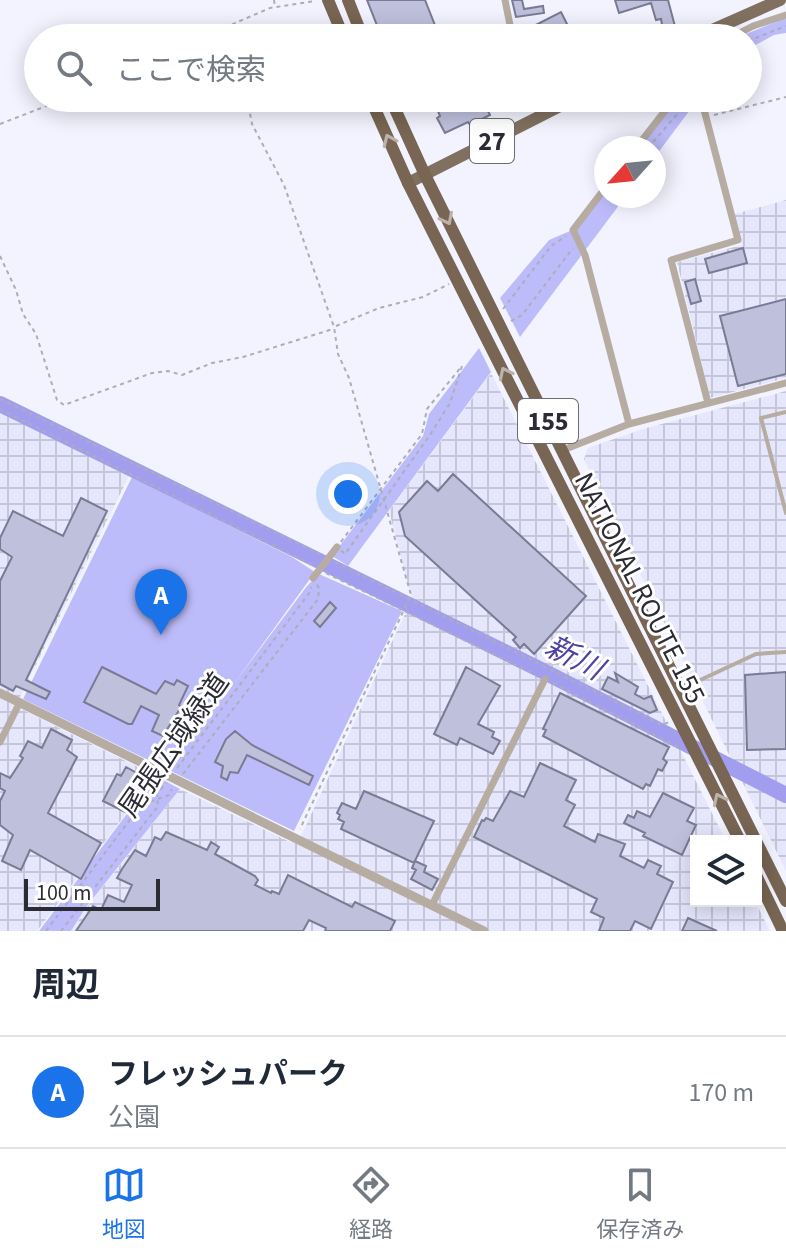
<!DOCTYPE html>
<html lang="ja">
<meta charset="utf-8">
<style>
body{margin:0;font-family:"Source Sans 3","Noto Sans JP",sans-serif;background:#f6f6f7;color:#1f2937}
.controls{position:absolute;right:24px;bottom:24px;display:grid;overflow:hidden;border-radius:0px;box-shadow:0 4px 20px #0003}
.controls button{width:72px;height:72px;display:grid;place-items:center;padding:0;border:0;border-bottom:2px solid #e0e1e3;background:#fff;color:#1f2937;font:40px sans-serif}
.compass{position:absolute;left:594px;top:136px;width:72px;height:72px;border-radius:50%;background:#fff;box-shadow:0 4px 20px #0003;rotate:243deg}
.scale{position:absolute;left:24px;bottom:20px;width:136px;box-sizing:border-box;padding-left:8px;border:4px solid #2b2b36;border-top:0;font-size:22px;line-height:28px;white-space:nowrap;color:#2b2b36;-webkit-text-stroke:6px #fff;paint-order:stroke}
.you{position:absolute;left:348px;top:494px;width:28px;height:28px;margin:-20px;border:6px solid #fff;border-radius:50%;background:#1a73e8;box-shadow:0 0 0 12px #1a73e833}
.badge{display:grid;place-items:center;width:52px;height:52px;border-radius:50%;background:#1a73e8;color:#fff;font-size:26px;font-weight:700}
.pin{position:absolute;translate:-50% -66px;filter:drop-shadow(0 2px 4px #0008)}
.pin::after{content:'';position:absolute;top:42px;width:28px;height:24px;background:inherit;clip-path:polygon(0 0,100% 0,50% 100%)}
.list{margin:0;padding:0;list-style:none}
h2{display:flex;justify-content:space-between;align-items:center;height:104px;margin:0;padding:0 32px;font-size:34px}
h2 small{font-size:26px;font-weight:400;color:#747a83}
.list li{display:grid;grid-template-columns:52px 1fr auto;gap:24px;align-items:center;box-sizing:border-box;height:112px;padding:0 32px;border-top:2px solid #e0e1e3}
.list b{display:block;font-size:30px;white-space:nowrap}
.list p{margin:0;font-size:26px;white-space:nowrap;color:#747a83}
.list em{font-size:26px;font-style:normal;color:#747a83}
.icon{flex:none;width:44px;height:44px;fill:none;stroke:currentColor;stroke-width:2;stroke-linecap:round;stroke-linejoin:round}
.map{position:relative;flex:none;width:786px;height:931px;overflow:hidden}
.search{position:absolute;background:#fff;box-shadow:0 4px 20px #0003;left:24px;right:24px;top:24px;height:88px;display:flex;align-items:center;gap:20px;box-sizing:border-box;padding:0 28px;border-radius:44px;color:#747a83;font-size:30px}
.sheet{height:216px;background:#fff}
nav{display:flex;justify-content:space-around;align-items:center;box-sizing:border-box;height:112px;border-top:2px solid #e0e1e3;background:#fff;font-size:22px;color:#747a83}
nav a{display:grid;justify-items:center;gap:4px}
nav .on{color:#1a73e8}
.map>svg:first-child{display:block}
.industrial{fill:url(#industrial-grid)}
.green{fill:#bdbcfa}
.lines{fill:none;stroke-linecap:round;stroke-linejoin:round}
.river{stroke:#a19eef;stroke-width:16}
.building{fill:#bfc0dc;stroke:#7a7a94;stroke-width:2}
.path{stroke:#adadb9;stroke-width:2;stroke-dasharray:4 4;stroke-linecap:butt}
.service{stroke:#b6aca2;stroke-width:4}
.minor{stroke:#b6aca2;stroke-width:7}
.tertiary{stroke:#b6aca2;stroke-width:9}
.primary{stroke:#81705f;stroke-width:12}
.trunk{stroke:#786553;stroke-width:12}
.oneway{stroke:#bcb2a9}
.labels{text-anchor:middle;dominant-baseline:central;stroke-width:6;stroke-linejoin:round;paint-order:stroke}
.shield{fill:#fff;stroke:#6b6b72;stroke-width:2}
.shield-label{font-size:26px;font-weight:bold;fill:#2b2b36}
.street-label{font-size:28px;fill:#2b2b36;stroke:#fff}
.water-label{font-size:30px;font-style:italic;fill:#4f42a1;stroke:#fff}
</style>
<div class="map">
<svg width="786" height="931" viewBox="0 0 786 931">
<defs>
<pattern id="industrial-grid" width="8" height="8" patternUnits="userSpaceOnUse" patternTransform="scale(2)"><rect width="8" height="8" fill="#e6e7fd"/><path d="M0 4h8M4 0v8" fill="none" stroke="#c5c6d9"/></pattern>
</defs>
<rect width="100%" height="100%" fill="#f3f3ff"/>
<path class="industrial" d="M786 200V378L710 398 677 262 742 245 734 214Z
M491 373 726 841H696V901H755L770 931H72L87 907 180 789 290 842 301 836 412 599 389 511Z
M786 391V871L584 459 588 448 643 429Z
M0 412 129 476 20 697 21 709 158 777 143 796 140 795 37 931H0Z"/>
<path class="green" d="M786 18V33L774 35 748 49V38H736Z
M678 98H699L654 158V148H639Z
M606 191V196H626L520 337 500 298 549 240 577 228Z
M479 348 491 372 348 566 332 556 423 436 429 414Z
M132 477 292 557 315 572 233 685 307 586 319 574 402 611 294 831 23 699Z
M158 777 180 789 87 906 71 931H39L141 795 144 796Z"/>
<g class="lines">
<path class="river" d="M0 404 535 667 786 795"/>
</g>
<path class="building" d="M367 0H425L440 38H382Z
M512 0H522L524 9 543 6 544 13 516 17Z
M615 0H668L677 34 664 36 661 19 656 20 651 3 619 13Z
M561 12 574 38H528L524 31Z
M447 98H514L488 111 490 115 470 125 468 122 445 133 437 118 440 116 435 104Z
M743 248 747 263 709 273 705 259Z
M695 279 701 301 691 304 685 282Z
M786 299V374L738 386 720 316Z
M453 474 586 596 534 654 524 644 520 648 513 640 516 637 405 536 399 512 427 481 438 491Z
M81 498 107 511 26 680 50 692 46 699 16 686 13 691 0 684V581L12 557 0 549V538L13 511 63 536Z
M330 602 336 608 320 627 314 621Z
M102 667 156 694 165 681 174 685 177 680 188 686 179 705 181 707 163 736 152 731 159 715 141 706 132 724H128L84 702Z
M466 667 500 686 478 724 494 732 492 737 500 741 493 754 460 738 457 745 434 734Z
M786 672V749L747 750 745 675Z
M615 673 638 687 635 694 644 699 651 696 657 710 650 713 602 689 608 677 618 682Z
M560 693 669 747 663 759 667 762 662 771 658 769 650 786 646 784 643 789 543 736 546 730 543 729Z
M51 729 72 740 67 750 77 757 48 813 101 843 81 879 30 850 21 870 2 861 13 835 0 825V801L5 791 0 788V773L10 778 23 758 20 756 28 741 42 748Z
M235 731 252 745 313 776 309 785 247 755 238 773 230 772 227 780 221 777 223 766 215 762 226 739Z
M540 763 576 780 566 800 575 805 564 826 595 842 598 834 625 844 620 856 644 868 648 860 661 866 657 874 673 882 651 929 635 921 630 931H599L604 918 591 912 597 899 474 837 482 820 484 821 486 818 493 821 510 791 524 797Z
M126 767 144 777 125 812 103 801 117 774 121 776Z
M364 791 434 821 414 863 341 829 344 822 338 819 340 815 337 813 342 803 356 809Z
M663 793 694 808 687 821 696 825 682 855 643 836 645 833 624 823 628 815 634 818 637 811 650 817Z
M166 832 207 850 211 842 219 847 215 854 255 876 258 880 255 885 271 893 272 891 279 894 288 875 352 907 355 902 395 921 390 931H325L326 928 309 920 303 931H76L93 906 101 910 108 895 124 902 132 885 117 878 122 869 135 850 146 856 155 837 161 840Z
M415 861 426 866 424 872 438 879 432 890 411 879 416 870 412 868Z
M688 918 717 931H682Z"/>
<g class="lines">
<path class="path" d="M274 0 275 7
M213 38 224 34 233 24 270 8 315 1
M748 41 786 26
M247 98 252 124 284 185 334 327 338 354 349 378 411 595 300 829
M714 115 786 97
M0 124 67 98
M648 148 691 98
M0 256 16 290 23 314 36 334 57 400 64 405 152 373 168 371 182 375 212 363 243 357 333 329
M503 309 551 246 566 236
M511 321 522 315 573 248
M336 326 379 308 423 297 449 284
M462 366 450 403 430 435 345 554 337 547 422 434 427 409Z
M0 399 322 555
M0 409 314 566
M335 562 662 725 669 722
M326 573 536 675
M553 683 682 749
M177 768 310 592 311 587
M183 774 318 599 319 588 316 583
M46 931 141 805 169 795 172 789
M61 931 158 806 157 794 166 783"/>
<path class="service" d="M786 412 761 418 786 513
M683 688 756 654 786 652"/>
<path class="minor" d="M505 0 510 25 518 38
M730 38 753 26 786 15
M545 98 550 112
M701 98 738 240 671 260 708 403
M636 148 675 98
M606 187 573 230 585 255 629 424
M563 450 629 424 786 383
M313 578 337 547
M0 742 20 702
M432 905 545 679"/>
<path class="tertiary" d="M0 693 484 931"/>
<path class="primary" d="M694 38 780 0
M408 183 576 98"/>
<path class="trunk" d="M328 0 344 38
M348 0 363 38
M370 98 408 183 740 841
M390 98 425 175 756 841
M756 841 786 901
M756 875 783 931"/>
</g>
<defs><path id="oneway-chevron" d="M-2-3.5L2.5 0L-2 3.5" fill="none" stroke-width="1.6" stroke-linecap="round" stroke-linejoin="round" transform="scale(2)"/></defs>
<g class="oneway">
<use href="#oneway-chevron" transform="translate(389 140) rotate(-114)"/>
<use href="#oneway-chevron" transform="translate(447 219) rotate(63)"/>
<use href="#oneway-chevron" transform="translate(505 373) rotate(-116)"/>
<use href="#oneway-chevron" transform="translate(719 799) rotate(-116)"/>
</g>
<g class="labels">
<g class="shield">
<rect x="470" y="119" width="44" height="44" rx="6"/>
<rect x="518" y="399" width="60" height="44" rx="6"/>
</g>
<g class="shield-label">
<text x="492" y="141">27</text>
<text x="548" y="421">155</text>
</g>
<g class="street-label">
<text transform="translate(640 588) rotate(63)">NATIONAL ROUTE 155</text>
<text transform="translate(174 745) rotate(-55)">尾張広域緑道</text>
</g>
<g class="water-label">
<text transform="translate(574 658) rotate(27)">新川</text>
</g>
</g>
</svg>
<div class="controls">
<button><svg class="icon" aria-label="layers" viewBox="0 0 24 24"><path d="M12 4l9 5-9 5-9-5zM3 14l9 5 9-5"/></svg></button>
</div>
<svg class="compass" viewBox="-18 -18 36 36"><path d="M0-13l5 13h-10z" fill="#e53935"/><path d="M0 13l5-13h-10z" fill="#747a83"/></svg>
<div class="scale">100 m</div>
<div class="you"></div>
<div class="pin badge" style="left:161px;top:635px">A</div>
<div class="search"><svg class="icon" aria-label="search" viewBox="0 0 24 24"><circle cx="10" cy="10" r="6"/><path d="M15 15l6 6"/></svg>ここで検索</div>
</div>
<section class="sheet">
<h2>周辺<small></small></h2>
<ul class="list">
<li><span class="badge">A</span><div><b>フレッシュパーク</b><p>公園</p></div><em>170 m</em></li>
</ul>
</section>
<nav>
<a class="on"><svg class="icon" aria-label="map" viewBox="0 0 24 24"><path d="M3 6l6-2 6 2 6-2v14l-6 2-6-2-6 2zM9 4v14M15 6v14"/></svg>地図</a>
<a><svg class="icon" aria-label="directions" viewBox="0 0 24 24"><path d="M12 3l9 9-9 9-9-9zM9 14v-3h6M13 9l2 2-2 2"/></svg>経路</a>
<a><svg class="icon" aria-label="saved" viewBox="0 0 24 24"><path d="M7 4h10v16l-5-4-5 4z"/></svg>保存済み</a>
</nav>
